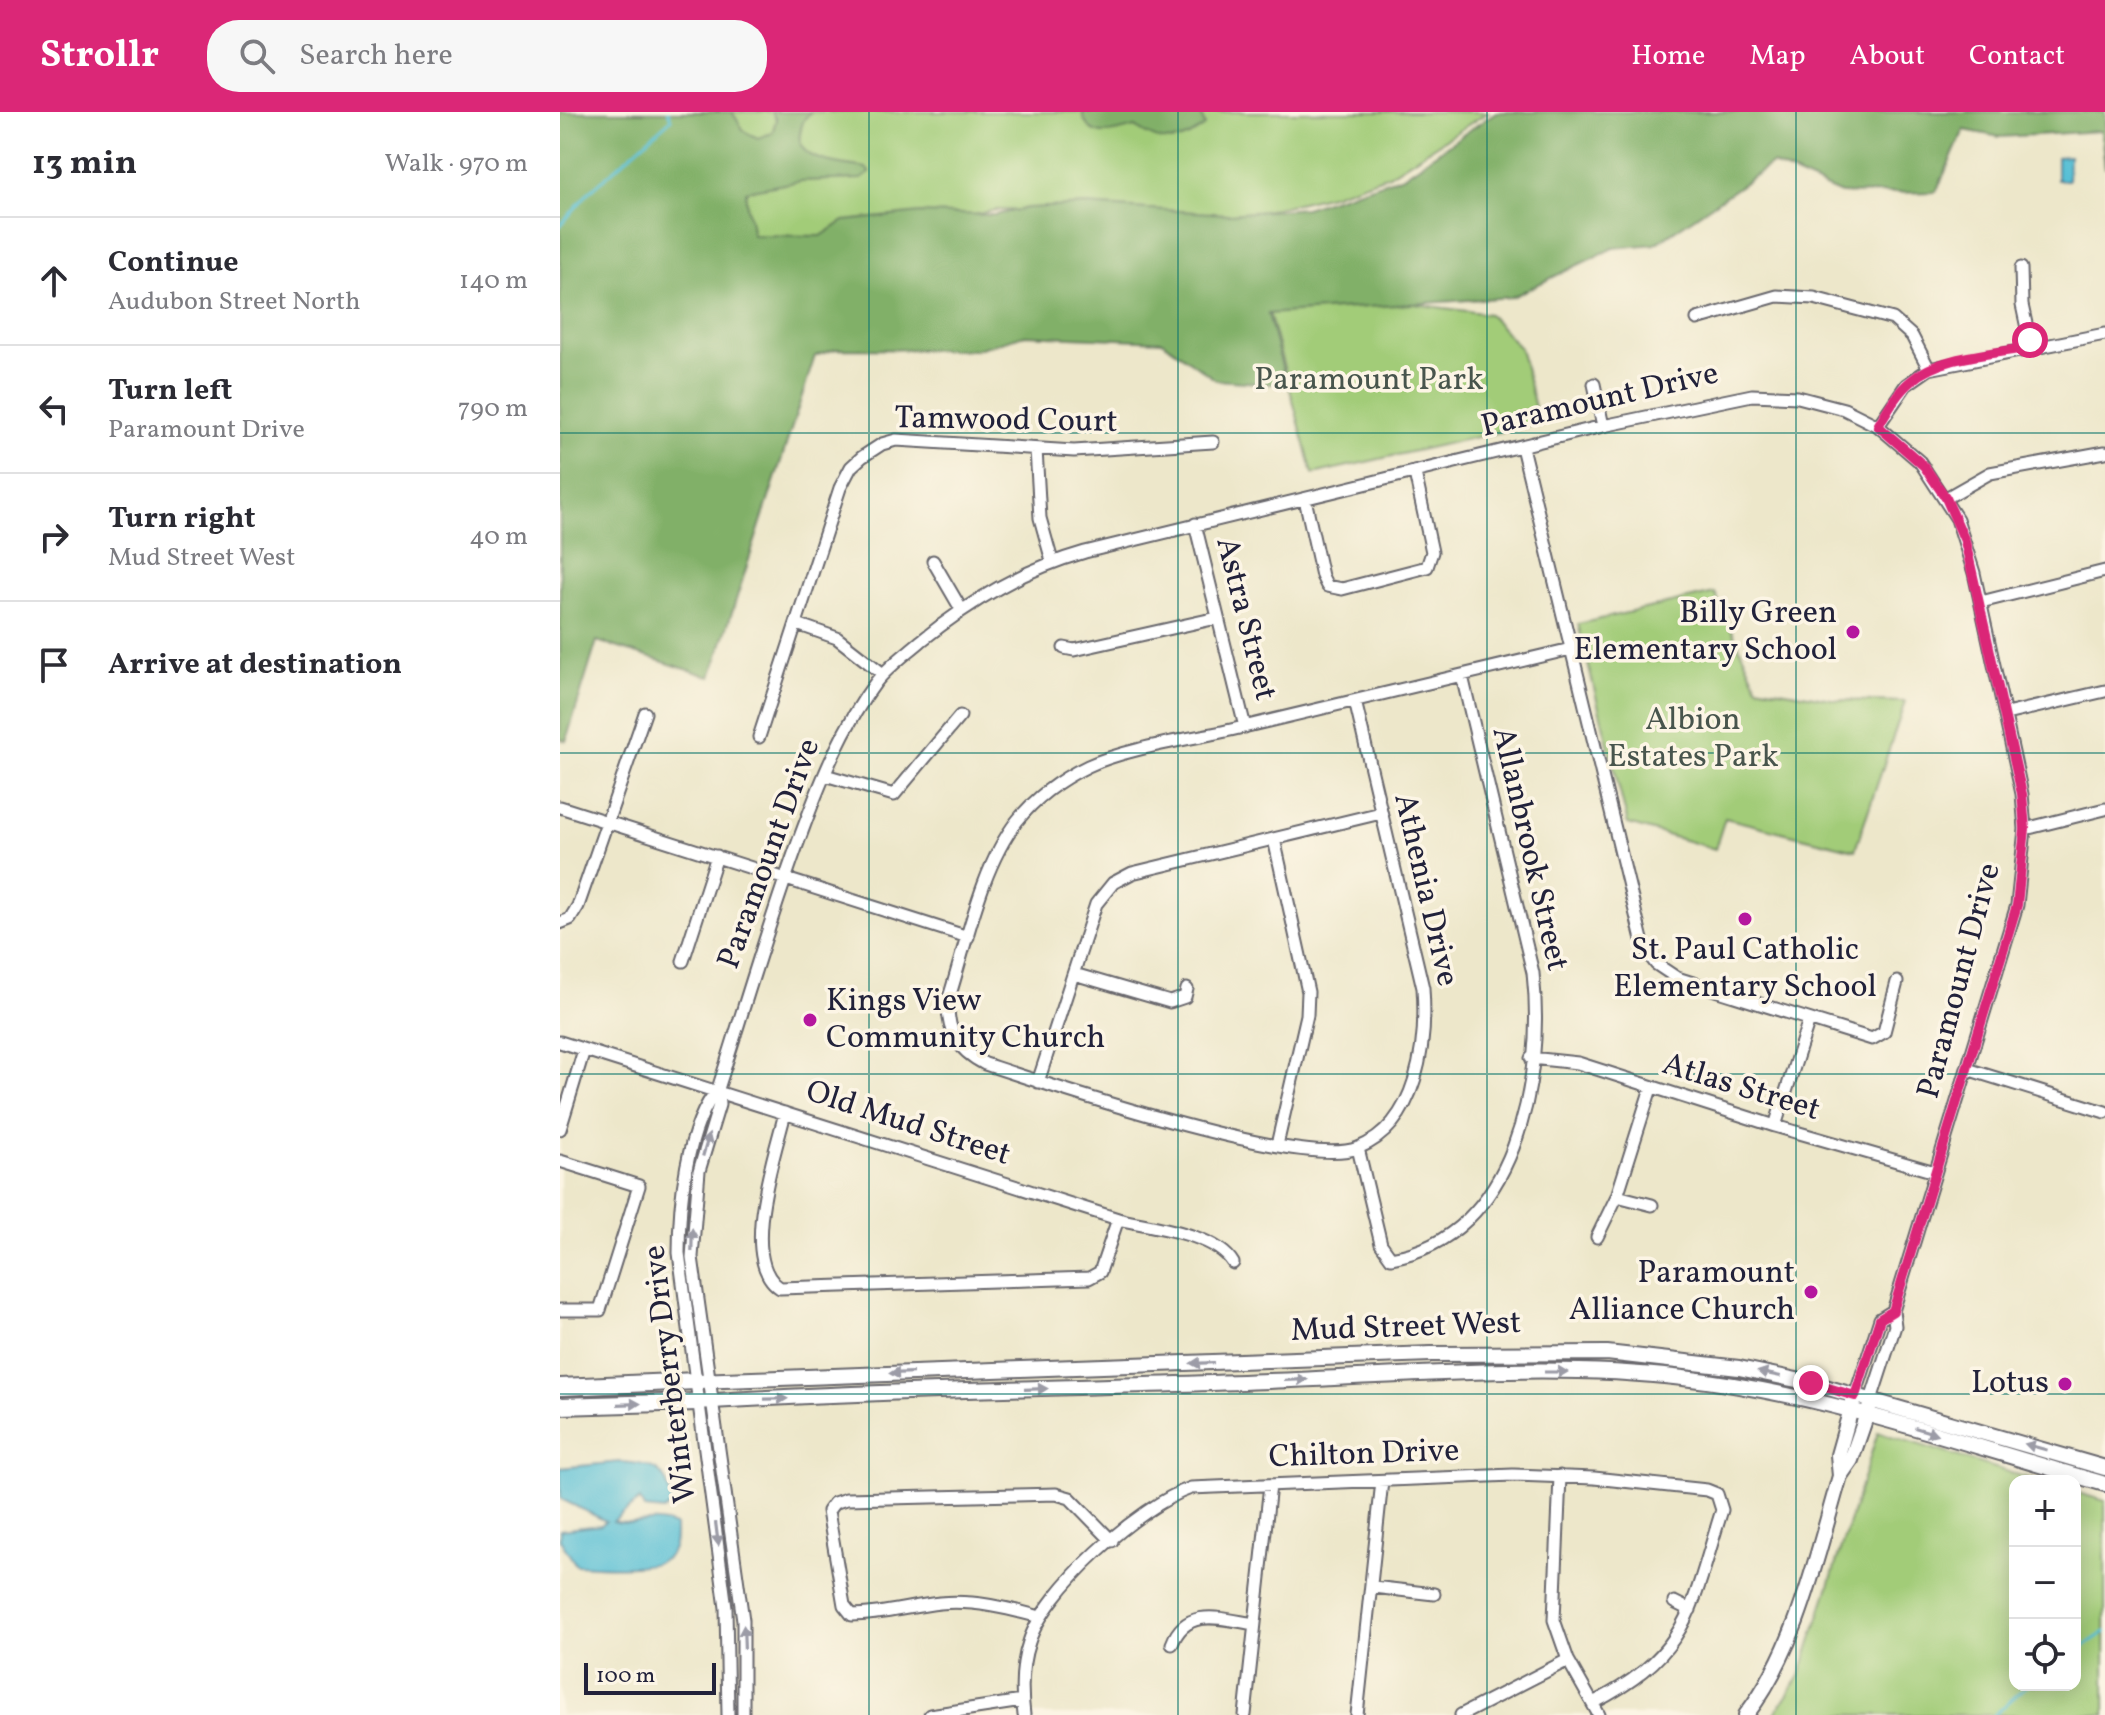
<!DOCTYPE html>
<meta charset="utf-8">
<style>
body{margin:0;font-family:Vollkorn,serif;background:#f7f7f7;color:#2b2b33}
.controls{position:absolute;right:24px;bottom:24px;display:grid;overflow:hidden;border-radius:16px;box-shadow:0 4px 20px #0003}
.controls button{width:72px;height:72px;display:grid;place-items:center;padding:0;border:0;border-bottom:2px solid #e1e1e2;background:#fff;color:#2b2b33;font:40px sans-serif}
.scale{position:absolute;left:24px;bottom:20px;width:132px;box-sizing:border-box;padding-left:8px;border:4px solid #22223b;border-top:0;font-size:22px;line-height:28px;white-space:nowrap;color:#22223b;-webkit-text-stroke:6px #fcf5e5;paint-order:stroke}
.stop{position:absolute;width:24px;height:24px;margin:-18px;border:6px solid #db2777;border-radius:50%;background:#fff}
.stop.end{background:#db2777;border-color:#fff;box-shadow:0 2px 8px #0008}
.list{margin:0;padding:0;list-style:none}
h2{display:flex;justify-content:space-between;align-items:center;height:104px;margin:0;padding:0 32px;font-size:34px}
h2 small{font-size:26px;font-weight:400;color:#7c7c81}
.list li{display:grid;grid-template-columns:52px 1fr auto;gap:24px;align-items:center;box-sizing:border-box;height:128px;padding:0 32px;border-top:2px solid #e1e1e2}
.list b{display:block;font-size:30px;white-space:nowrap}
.list p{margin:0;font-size:26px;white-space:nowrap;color:#7c7c81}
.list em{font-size:26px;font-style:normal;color:#7c7c81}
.icon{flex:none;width:44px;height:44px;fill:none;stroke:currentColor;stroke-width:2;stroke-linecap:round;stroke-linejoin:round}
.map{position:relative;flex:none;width:1545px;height:1603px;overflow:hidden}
header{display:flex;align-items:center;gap:48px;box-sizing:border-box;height:112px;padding:0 40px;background:#db2777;color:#fff}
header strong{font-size:38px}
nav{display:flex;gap:44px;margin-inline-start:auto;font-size:28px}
.search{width:560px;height:72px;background:#f7f7f7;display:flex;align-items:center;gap:20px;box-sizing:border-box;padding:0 28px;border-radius:32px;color:#7c7c81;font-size:30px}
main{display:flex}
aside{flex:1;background:#fff}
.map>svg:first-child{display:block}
.green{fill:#a2cc78;stroke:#62775a;stroke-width:2}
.forest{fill:#81b068;stroke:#526952;stroke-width:2}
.water{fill:#58c0d5;stroke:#3d7188;stroke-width:2}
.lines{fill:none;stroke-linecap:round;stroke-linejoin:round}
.stream{stroke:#58c0d5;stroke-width:3}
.minor-casing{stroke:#69676d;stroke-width:15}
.major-casing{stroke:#69676d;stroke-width:18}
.highway-casing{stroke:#69676d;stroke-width:20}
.minor{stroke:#fff;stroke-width:11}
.major{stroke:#fff;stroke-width:14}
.highway{stroke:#fff;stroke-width:16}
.oneway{fill:#9c9ca7}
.route{stroke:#db2777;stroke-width:10}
.grid{fill:none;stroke:#0f766e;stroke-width:2;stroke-opacity:0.55}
.poi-dot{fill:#b5179e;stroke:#fcf5e5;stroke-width:3}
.labels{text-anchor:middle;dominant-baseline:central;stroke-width:7;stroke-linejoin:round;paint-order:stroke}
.park-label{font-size:32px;fill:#48554d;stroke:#fcf5e5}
.street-label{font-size:32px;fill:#22223b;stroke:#fcf5e5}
.poi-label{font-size:32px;fill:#22223b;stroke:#fcf5e5;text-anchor:end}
</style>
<header>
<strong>Strollr</strong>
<div class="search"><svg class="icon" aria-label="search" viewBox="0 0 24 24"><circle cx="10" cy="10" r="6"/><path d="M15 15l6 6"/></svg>Search here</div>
<nav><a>Home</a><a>Map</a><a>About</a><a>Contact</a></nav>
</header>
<main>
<aside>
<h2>13 min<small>Walk · 970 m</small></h2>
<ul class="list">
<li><svg class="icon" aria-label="ahead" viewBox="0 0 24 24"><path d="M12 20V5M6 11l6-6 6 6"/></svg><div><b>Continue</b><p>Audubon Street North</p></div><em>140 m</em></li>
<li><svg class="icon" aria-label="left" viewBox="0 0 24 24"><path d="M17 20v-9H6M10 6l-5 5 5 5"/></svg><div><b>Turn left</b><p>Paramount Drive</p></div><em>790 m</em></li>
<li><svg class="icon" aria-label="right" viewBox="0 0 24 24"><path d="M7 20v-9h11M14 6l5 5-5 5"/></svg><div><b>Turn right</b><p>Mud Street West</p></div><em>40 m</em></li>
<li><svg class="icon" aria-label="arrive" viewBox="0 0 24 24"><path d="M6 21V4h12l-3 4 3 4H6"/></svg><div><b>Arrive at destination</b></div></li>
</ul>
</aside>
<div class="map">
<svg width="1545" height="1603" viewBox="0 0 1545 1603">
<rect width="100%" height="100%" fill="#fcf5e5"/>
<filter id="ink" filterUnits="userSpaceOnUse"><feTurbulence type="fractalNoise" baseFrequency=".0125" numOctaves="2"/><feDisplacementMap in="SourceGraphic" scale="16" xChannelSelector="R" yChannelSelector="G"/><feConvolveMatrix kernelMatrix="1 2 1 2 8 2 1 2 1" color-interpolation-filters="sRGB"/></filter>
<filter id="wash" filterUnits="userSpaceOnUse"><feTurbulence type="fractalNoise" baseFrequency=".006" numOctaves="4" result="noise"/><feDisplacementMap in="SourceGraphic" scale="32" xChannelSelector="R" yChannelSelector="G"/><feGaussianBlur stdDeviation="1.8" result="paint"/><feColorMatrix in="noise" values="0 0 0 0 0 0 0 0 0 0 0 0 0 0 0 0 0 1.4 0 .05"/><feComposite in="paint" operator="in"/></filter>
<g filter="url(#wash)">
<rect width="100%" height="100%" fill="#ede7ca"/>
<path class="green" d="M149 0H928L829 63 771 83 683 104 436 98 270 135H179Z
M705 186 854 192 929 202 960 236 979 311 753 362Z
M1155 481 1197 574 1277 588 1345 590 1295 738 1165 706 1155 737 1068 712 1018 512Z
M1318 1320 1478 1369H1455V1573H1515V1380L1545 1389V1603H1214L1240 1564Z"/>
<path class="forest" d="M0 0H172L185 20 198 26 212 21 216 8 212 0H251C243 7 242 11 240 22 235 51 286 52 306 56L310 61 301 67 241 69 186 79C184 96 192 104 192 123L261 124 284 109 360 101 435 103 467 96 526 93 668 102 745 96 843 64 936 0H1545V57L1541 19 1440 25 1404 18 1376 80 1281 82 1212 52 1095 132 1053 136 952 185 708 202 727 273 656 268 602 229 465 223 413 238 276 237 255 244 151 565 37 529 6 629 0 627Z
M522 0H640L645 14C619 34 601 33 575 15 553 21 528 30 522 0Z"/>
<path class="water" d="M1509 44 1508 68H1497V45Z
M60 1350C92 1352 109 1356 111 1393L104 1399 84 1397 80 1388 53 1409C76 1416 92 1404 115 1414 115 1425 116 1436 108 1444 96 1459 35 1454 16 1453L0 1428V1418L41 1413 46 1409 1 1387 0 1356Z"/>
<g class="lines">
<path class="stream" d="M0 114 29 80 111 7 108 0
M1515 1540 1545 1520
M1434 1603 1468 1573"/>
</g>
</g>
<g filter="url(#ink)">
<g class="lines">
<g class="minor-casing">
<path id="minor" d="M1461 156 1462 193 1471 235
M1137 207 1217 184 1254 186 1333 207 1352 224 1369 257
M1034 272 1043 314
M1318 314 1346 273 1369 257 1545 222
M962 335 1084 836 1096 852 1117 866 1312 927 1324 920 1337 870
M476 337 480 406 492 449
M1386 386 1430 361 1545 340
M745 387 762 464 767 474 782 477 867 455 872 440 855 361
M635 412 685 615
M373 449 401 497
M1421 490 1545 459
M237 512 277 526 323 562
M504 536 514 538 657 506
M795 589 863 876C867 931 858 1012 798 1036 741 1058 492 974 425 952 397 938 387 919 388 889 406 833 421 755 457 709 476 685 501 667 528 654 567 636 632 627 675 617 787 590 899 564 1011 537
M1446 602 1545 579
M199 625 280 376 291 355 302 345 322 332 336 328 514 339 653 330
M265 663 334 683 400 604
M0 695 408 825
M1465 717 1545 697
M714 727 748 880 747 903 717 1033
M0 811 10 807 18 794 85 601
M123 849 157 744
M514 862 610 890 625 885 627 877
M0 930 558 1107C591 1115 655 1121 673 1151
M971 946 1018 951 1215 1014 1375 1060
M1407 957 1545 1000
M478 970 536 792 553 771 572 761 821 701
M158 977C126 1014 119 1093 119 1141L166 1496 168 1603
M225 1001C215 1042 178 1149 220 1176L529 1166 540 1160 558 1107
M1215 1014 1249 908
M0 1017 24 938
M798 1036 821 1132 831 1146C956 1125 985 966 973 861L902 564
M0 1049 79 1074 40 1198H0
M1057 1084 1092 1093
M1037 1125 1057 1084 1091 976
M1295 1284 1320 1207 1333 1199
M1000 1364 994 1508 1008 1548 1039 1603
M813 1475 874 1482
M1114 1490 1130 1498
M480 1505C447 1496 414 1488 380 1491 351 1494 322 1503 292 1503L284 1493 268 1399 274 1391 286 1387 496 1382 510 1386 552 1429
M612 1532C626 1494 662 1507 694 1512
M183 1603V1508L132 1145 139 1059 159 993 158 977C186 890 211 802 243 717 262 666 283 614 316 570 329 554 346 542 361 529 412 488 462 458 525 440L1043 314 1192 283 1238 285 1284 297 1318 314 1360 350 1397 407 1414 461 1462 682 1465 717 1457 793 1333 1199 1335 1214 1311 1288
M370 1603 462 1589
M464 1603C461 1579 461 1553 469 1530 485 1478 580 1393 631 1376L953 1363 1034 1366 1147 1378 1157 1382 1162 1398C1131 1495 1131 1541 1033 1591
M685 1603 710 1373
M797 1603 822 1369
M901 1603 1008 1548"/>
</g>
<g class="major-casing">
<path id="major" d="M136 1269 871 1242 1047 1241 1179 1256 1251 1271 1545 1356
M138 1290C328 1278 519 1276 709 1269 846 1264 987 1250 1123 1266 1268 1282 1406 1333 1545 1372
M1280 1364 1278 1343 1293 1290
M1186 1603C1238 1535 1256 1445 1280 1364L1291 1348 1309 1296"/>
</g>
<g class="highway-casing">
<path id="highway" d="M0 1275 136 1269
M0 1294 138 1290"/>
</g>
<use href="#minor" class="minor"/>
<use href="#major" class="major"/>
<use href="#highway" class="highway"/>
</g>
<defs><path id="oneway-solid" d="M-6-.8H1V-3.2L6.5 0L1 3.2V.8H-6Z" transform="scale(2)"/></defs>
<g class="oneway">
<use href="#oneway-solid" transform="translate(146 1033) rotate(-74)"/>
<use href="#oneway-solid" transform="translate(132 1128) rotate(-89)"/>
<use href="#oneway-solid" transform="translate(642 1251) rotate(178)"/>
<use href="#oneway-solid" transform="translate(996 1260)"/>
<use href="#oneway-solid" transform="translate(341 1261) rotate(178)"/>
<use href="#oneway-solid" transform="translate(1209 1262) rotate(-168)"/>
<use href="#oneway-solid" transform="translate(736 1268) rotate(-2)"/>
<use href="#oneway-solid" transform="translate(476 1277) rotate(-2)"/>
<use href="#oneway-solid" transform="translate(216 1287) rotate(-1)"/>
<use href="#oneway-solid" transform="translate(69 1292) rotate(-2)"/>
<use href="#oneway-solid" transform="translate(1366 1319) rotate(17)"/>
<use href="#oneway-solid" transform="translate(1476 1335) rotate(-164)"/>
<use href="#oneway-solid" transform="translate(157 1422) rotate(83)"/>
<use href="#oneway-solid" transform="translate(184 1525) rotate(-92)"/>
</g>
</g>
<g class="lines" filter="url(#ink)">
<path class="route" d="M1251 1271 1295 1284 1320 1207 1333 1199 1457 793 1465 717 1462 682 1405 429 1386 386 1364 354 1318 314C1327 299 1336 281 1351 269 1380 243 1434 242 1471 235L1470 228"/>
</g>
<path class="grid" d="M309 0V1603M618 0V1603M927 0V1603M1236 0V1603M0 321H1545M0 641H1545M0 962H1545M0 1282H1545"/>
<g class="poi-dot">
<circle cx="1293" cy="520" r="8"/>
<circle cx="1185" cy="807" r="8"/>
<circle cx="250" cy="908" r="8"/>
<circle cx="1251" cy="1180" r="8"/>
<circle cx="1505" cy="1272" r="8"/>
</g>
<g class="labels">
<g class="park-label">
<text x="809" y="269">Paramount Park</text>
<text x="1133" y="609">Albion<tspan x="1133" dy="37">Estates Park</tspan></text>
</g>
<g class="street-label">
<text transform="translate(1040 289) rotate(-13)">Paramount Drive</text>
<text transform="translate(446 309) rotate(1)">Tamwood Court</text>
<text transform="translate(685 507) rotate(76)">Astra Street</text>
<text transform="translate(969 737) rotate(77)">Allanbrook Street</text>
<text transform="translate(210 742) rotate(-70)">Paramount Drive</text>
<text transform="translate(865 778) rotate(77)">Athenia Drive</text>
<text transform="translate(1400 869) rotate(-75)">Paramount Drive</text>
<text transform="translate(1181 976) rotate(17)">Atlas Street</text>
<text transform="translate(348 1012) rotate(18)">Old Mud Street</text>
<text transform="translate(846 1216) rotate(-2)">Mud Street West</text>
<text transform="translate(111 1262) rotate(-97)">Winterberry Drive</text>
<text transform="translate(804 1343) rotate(-2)">Chilton Drive</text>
</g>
<g class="poi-label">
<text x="1277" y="502">Billy Green<tspan x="1277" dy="37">Elementary School</tspan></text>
<text x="1185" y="839" text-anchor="middle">St. Paul Catholic<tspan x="1185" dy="37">Elementary School</tspan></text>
<text x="266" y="890" text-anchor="start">Kings View<tspan x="266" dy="37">Community Church</tspan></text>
<text x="1235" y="1162">Paramount<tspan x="1235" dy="37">Alliance Church</tspan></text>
<text x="1489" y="1272">Lotus</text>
</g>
</g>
</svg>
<div class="controls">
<button>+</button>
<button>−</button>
<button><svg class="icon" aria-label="locate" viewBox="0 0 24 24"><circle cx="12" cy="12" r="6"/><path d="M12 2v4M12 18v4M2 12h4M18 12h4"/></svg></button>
</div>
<div class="scale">100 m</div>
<div class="stop" style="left:1470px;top:228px"></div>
<div class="stop end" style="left:1251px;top:1271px"></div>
</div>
</main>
